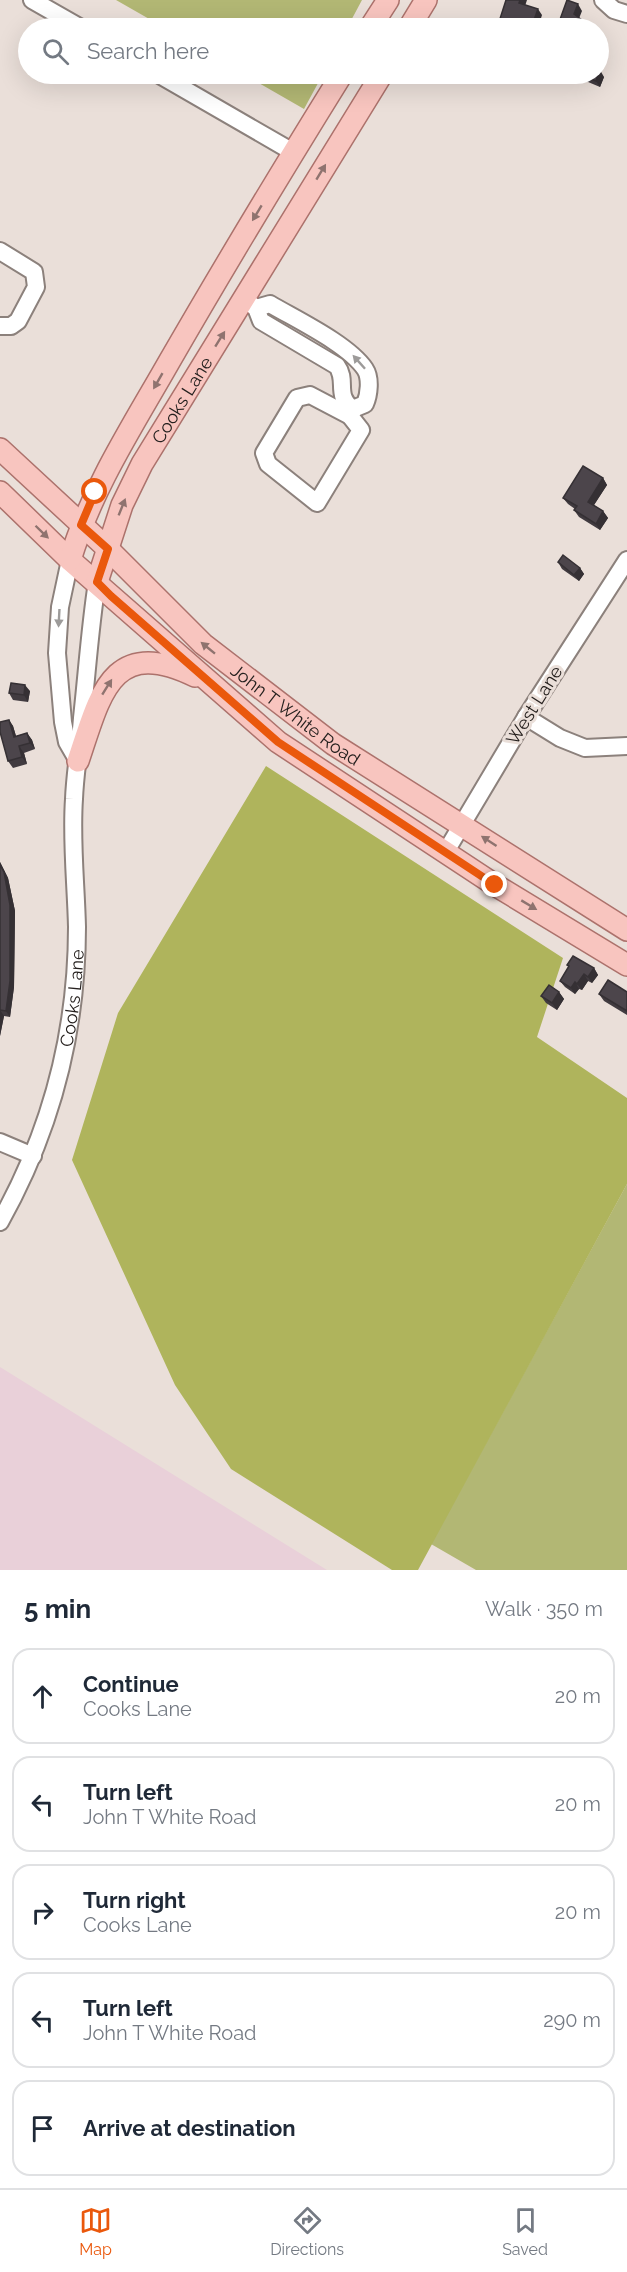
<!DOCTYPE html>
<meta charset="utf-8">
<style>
body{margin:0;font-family:Raleway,sans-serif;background:#f6f6f7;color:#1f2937}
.stop{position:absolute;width:18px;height:18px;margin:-14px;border:4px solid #ea580c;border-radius:50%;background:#fff}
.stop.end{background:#ea580c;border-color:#fff;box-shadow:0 2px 6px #0008}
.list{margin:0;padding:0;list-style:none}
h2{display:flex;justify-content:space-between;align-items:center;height:78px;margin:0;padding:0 24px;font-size:26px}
h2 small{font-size:20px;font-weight:400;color:#747a83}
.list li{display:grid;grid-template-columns:39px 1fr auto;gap:18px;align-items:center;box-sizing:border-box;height:96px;margin:0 12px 12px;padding:0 12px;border:2px solid #e0e1e3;border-radius:18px}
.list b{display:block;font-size:22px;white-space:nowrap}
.list p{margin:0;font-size:20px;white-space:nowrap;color:#747a83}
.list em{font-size:20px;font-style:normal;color:#747a83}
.icon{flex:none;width:33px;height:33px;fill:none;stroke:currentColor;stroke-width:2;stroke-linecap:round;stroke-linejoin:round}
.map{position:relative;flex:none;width:627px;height:1570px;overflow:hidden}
.search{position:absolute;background:#fff;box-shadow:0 6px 24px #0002;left:18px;right:18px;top:18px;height:66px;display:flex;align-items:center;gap:15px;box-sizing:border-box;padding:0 21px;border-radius:33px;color:#747a83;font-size:22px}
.sheet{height:618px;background:#fff}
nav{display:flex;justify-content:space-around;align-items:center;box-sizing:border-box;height:84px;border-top:2px solid #e0e1e3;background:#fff;font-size:16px;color:#747a83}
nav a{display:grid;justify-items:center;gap:3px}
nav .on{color:#ea580c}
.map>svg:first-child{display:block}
.education{fill:#e9d0d9}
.green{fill:#b2b774}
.forest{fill:#afb45c}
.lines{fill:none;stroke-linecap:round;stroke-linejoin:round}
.minor-casing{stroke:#8c817c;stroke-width:20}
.major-casing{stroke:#ac726c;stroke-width:24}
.minor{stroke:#fff;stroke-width:16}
.major{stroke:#f8c5bf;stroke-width:21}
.wall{fill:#413b40}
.shaded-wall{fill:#353034}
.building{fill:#4c454b;stroke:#353034;stroke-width:1.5}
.oneway{fill:#8f736f}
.oneway2{fill:#9d9b9a}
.route{stroke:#ea580c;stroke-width:8}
.labels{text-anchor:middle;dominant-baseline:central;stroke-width:6;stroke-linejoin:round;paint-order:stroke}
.street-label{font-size:18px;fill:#26211f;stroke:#eadfd9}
</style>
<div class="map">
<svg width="627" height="1570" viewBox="0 0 627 1570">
<rect width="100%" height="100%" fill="#eadfd9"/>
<path class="education" d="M0 1367 327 1570H0Z"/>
<path class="green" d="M116 0H362L347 28H165Z
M243 74H323L304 109Z
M627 1184V1570H476L431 1544Z"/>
<path class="forest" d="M266 766 563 958 537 1037 627 1098V1184L418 1570H392L231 1469 175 1385 72 1160 118 1013Z"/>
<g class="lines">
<g class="minor-casing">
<g id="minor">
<path d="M32 0 81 28"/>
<path d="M603 0 614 10 627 14"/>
<path d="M158 74 293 152"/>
<path d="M0 251 34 272 36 287 18 321 11 326H0"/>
<path d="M248 302 256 308 261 321 337 366C348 381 334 395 353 409"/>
<path d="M256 308 270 304C297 320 348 344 365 369 371 378 369 395 365 404L353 409 350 416"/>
<path d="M310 395 350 416 361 430 317 503 268 464 264 453 297 398Z"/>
<path d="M70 560 60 607 57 653 63 722 67 742 78 761"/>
<path d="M526 717 560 738 585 748 627 746"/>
<path d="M445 853 526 717 627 560"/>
<path d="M0 1142 33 1156"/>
<path id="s1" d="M0 1222C51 1131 77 1031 77 927 76 884 71 841 74 799 75 772 80 745 82 718 87 673 90 627 97 582"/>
</g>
</g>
<g class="major-casing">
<g id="major">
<path d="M370 28 388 0"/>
<path d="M409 28 426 0"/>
<path id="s2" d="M0 449 108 549 203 644 333 744 627 930"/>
<path d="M0 492 70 560 278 742 495 885 627 965"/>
<path d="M70 560C92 488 132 427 169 362 225 265 283 169 342 74"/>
<path id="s3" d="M97 582 122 505 142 464 382 74"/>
<path d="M78 761C100 696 111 635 195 676"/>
</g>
</g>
<use href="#minor" class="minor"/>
<use href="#major" class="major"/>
</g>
<path class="wall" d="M569 74H598L604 77 600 87Z
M603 478 607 485 594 505 603 511 608 518 600 530 579 517 574 510 575 509 568 504 563 498Z
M558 562 580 568 584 574 579 581 562 569Z
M30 691 28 702 13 700 9 693Z
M9 720 13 726 16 736 27 733 32 740 35 749 24 753 27 764 13 768 8 761Z
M0 862 8 878 15 911 14 987 10 1017 4 1016 0 1036Z
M567 965 594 968 598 975 592 983 588 981 582 990 579 989 575 994 565 987 560 981 569 967Z
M559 992 564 999 557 1010 546 1003 541 996Z
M627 992V1015L604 1001 599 994Z"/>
<path class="shaded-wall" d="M520 0H527L524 9 519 3Z
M578 4 582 11 578 21 574 14Z
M538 9 542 15 538 28H531Z
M582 20 586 26 584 28H575Z
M600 70 604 77 600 87 596 81Z
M603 478 607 485 592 508 588 502Z
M603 511 608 518 600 530 596 524Z
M580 568 584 574 579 581 574 575Z
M25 685 30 691 28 702 24 695Z
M9 720 13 726 18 743 14 737Z
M27 733 32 740 35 749 30 743Z
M19 746 24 753 27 764 22 757Z
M0 862 8 878 15 911 14 987 10 1017 6 1011Z
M594 968 598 975 592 983 588 977Z
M584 974 588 981 582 990 577 984Z
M575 982 579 989 575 994 571 988Z
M559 992 564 999 557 1010 552 1003Z
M0 1010 4 1016 0 1036Z"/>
<path class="building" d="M506 0H520L519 3 538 9 531 28H507L498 25Z
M567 0 578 4 574 14 582 20 575 28H567L558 25Z
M578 74H598L596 81Z
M583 466 603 478 588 502 603 511 596 524 574 510 577 506 563 498Z
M563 555 580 568 574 575 558 562Z
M11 683 25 685 24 695 9 693Z
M9 720 14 737 27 733 30 743 19 746 22 757 8 761 0 732V722Z
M0 865 4 872 10 905V981L6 1011 0 1010Z
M573 956 594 968 588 977 584 974 577 984 575 982 571 988 560 981 569 966 567 965Z
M608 980 627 992V1011L599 994Z
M549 985 559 992 552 1003 541 996Z"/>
<defs><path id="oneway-solid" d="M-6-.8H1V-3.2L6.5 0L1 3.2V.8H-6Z" transform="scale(1.5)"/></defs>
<g class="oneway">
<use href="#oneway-solid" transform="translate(321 172) rotate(-59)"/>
<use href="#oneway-solid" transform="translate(257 213) rotate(121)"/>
<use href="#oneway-solid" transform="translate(220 339) rotate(-58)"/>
<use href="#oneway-solid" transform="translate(158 381) rotate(120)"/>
<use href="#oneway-solid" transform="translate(122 507) rotate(-68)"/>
<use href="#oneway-solid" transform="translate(42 532) rotate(44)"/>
<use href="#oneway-solid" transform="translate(208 648) rotate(-141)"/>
<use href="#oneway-solid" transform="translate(107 687) rotate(-58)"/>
<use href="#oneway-solid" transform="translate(489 841) rotate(-147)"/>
<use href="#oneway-solid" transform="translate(529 905) rotate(31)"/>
</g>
<g class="oneway2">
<use href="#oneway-solid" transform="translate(359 362) rotate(-132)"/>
<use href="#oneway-solid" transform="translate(59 618) rotate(93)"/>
</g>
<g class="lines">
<path class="route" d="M95 492 81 525 108 549 97 582 111 596 278 742 495 885"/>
</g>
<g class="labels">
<g class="street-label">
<text stroke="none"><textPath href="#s3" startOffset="202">Cooks Lane</textPath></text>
<text transform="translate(534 705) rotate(-58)">West Lane</text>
<text stroke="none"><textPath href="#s2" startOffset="398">John T White Road</textPath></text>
<text stroke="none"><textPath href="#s1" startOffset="237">Cooks Lane</textPath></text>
</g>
</g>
</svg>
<div class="stop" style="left:95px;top:492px"></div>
<div class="stop end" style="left:495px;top:885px"></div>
<div class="search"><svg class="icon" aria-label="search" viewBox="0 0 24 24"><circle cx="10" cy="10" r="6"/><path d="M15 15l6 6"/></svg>Search here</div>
</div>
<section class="sheet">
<h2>5 min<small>Walk · 350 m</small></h2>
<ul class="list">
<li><svg class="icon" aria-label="ahead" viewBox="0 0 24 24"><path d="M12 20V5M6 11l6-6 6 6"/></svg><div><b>Continue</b><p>Cooks Lane</p></div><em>20 m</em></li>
<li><svg class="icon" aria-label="left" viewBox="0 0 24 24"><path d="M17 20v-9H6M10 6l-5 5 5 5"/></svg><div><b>Turn left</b><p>John T White Road</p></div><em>20 m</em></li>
<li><svg class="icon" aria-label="right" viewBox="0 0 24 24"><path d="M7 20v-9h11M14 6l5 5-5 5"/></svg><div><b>Turn right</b><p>Cooks Lane</p></div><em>20 m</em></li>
<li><svg class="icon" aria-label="left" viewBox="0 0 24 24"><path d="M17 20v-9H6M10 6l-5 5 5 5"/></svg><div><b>Turn left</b><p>John T White Road</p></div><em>290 m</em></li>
<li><svg class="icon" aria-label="arrive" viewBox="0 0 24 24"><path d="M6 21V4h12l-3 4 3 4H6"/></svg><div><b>Arrive at destination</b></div></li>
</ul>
</section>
<nav>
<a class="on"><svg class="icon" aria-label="map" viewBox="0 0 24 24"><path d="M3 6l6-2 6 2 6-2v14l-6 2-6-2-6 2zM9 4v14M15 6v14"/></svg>Map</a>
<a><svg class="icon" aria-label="directions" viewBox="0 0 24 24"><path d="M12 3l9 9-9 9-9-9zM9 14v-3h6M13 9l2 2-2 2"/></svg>Directions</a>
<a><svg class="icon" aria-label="saved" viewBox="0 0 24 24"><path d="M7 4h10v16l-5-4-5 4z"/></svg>Saved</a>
</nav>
